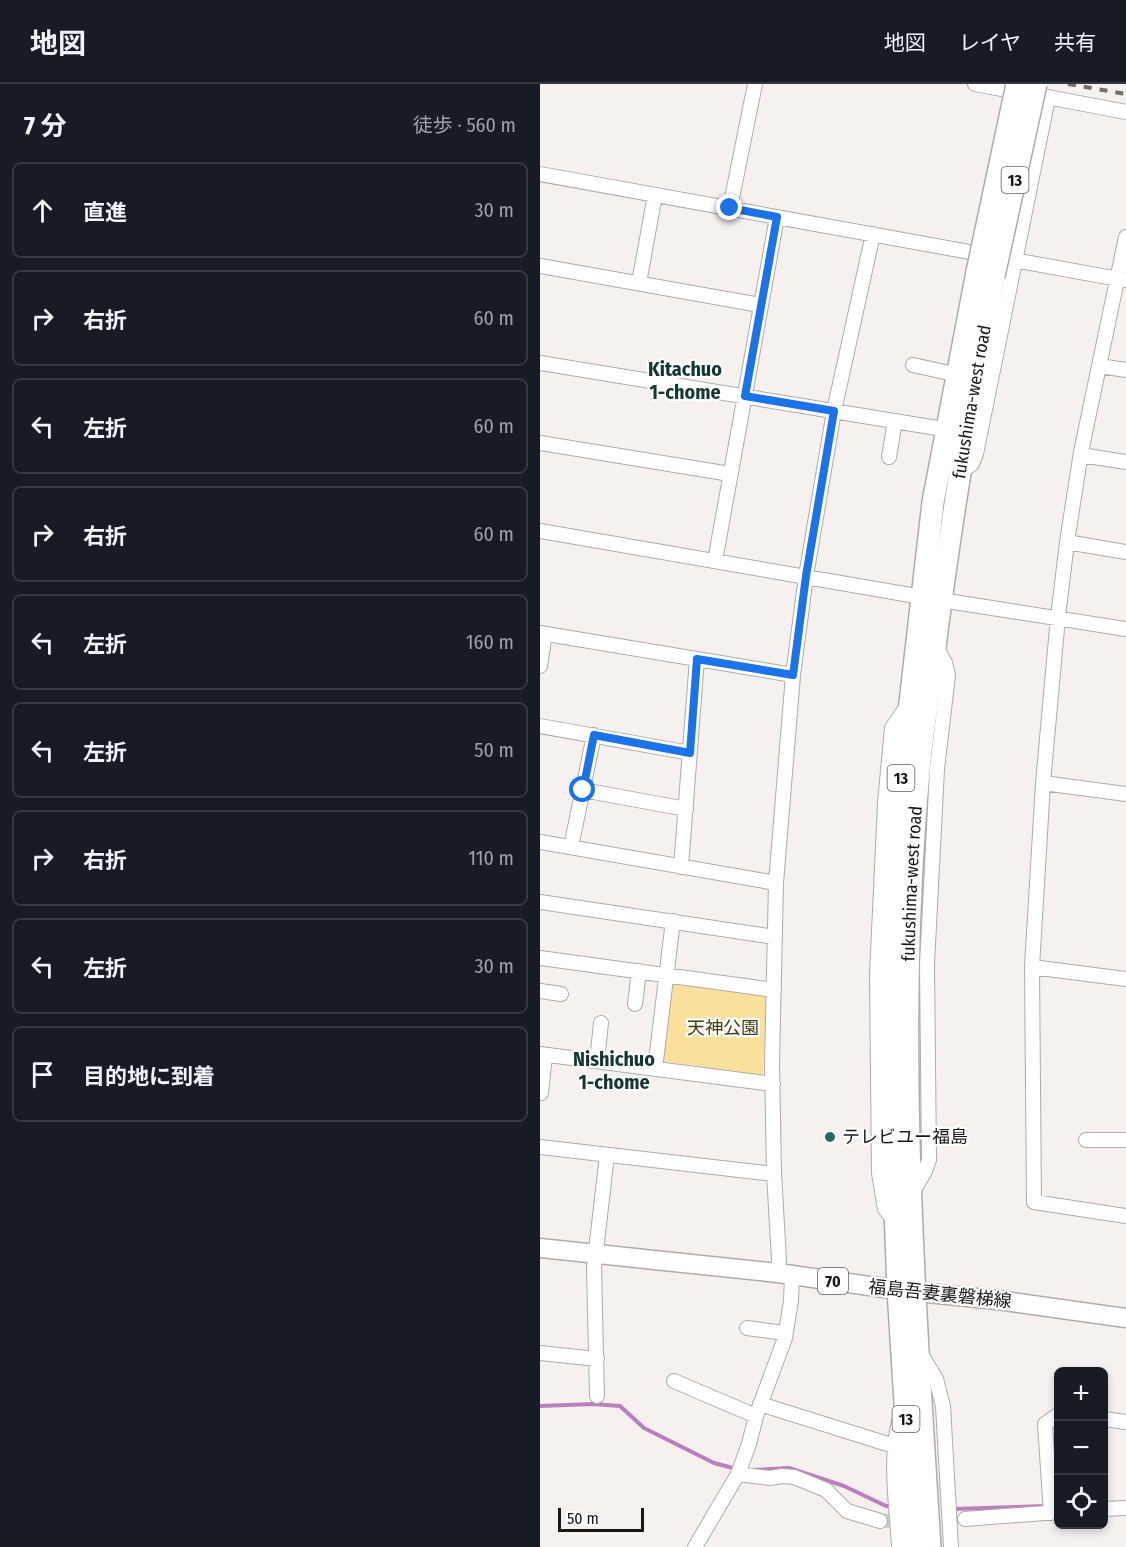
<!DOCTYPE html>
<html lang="ja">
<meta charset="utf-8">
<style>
body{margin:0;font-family:"Fira Sans Condensed","Noto Sans JP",sans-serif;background:#20242c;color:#f1f3f6}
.controls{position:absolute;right:18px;bottom:18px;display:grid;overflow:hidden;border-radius:9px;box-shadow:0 3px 9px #0003}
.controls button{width:54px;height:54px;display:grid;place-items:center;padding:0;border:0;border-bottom:2px solid #363941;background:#171b24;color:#f1f3f6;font:30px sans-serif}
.scale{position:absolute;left:18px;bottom:15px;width:86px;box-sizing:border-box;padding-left:6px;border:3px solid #1a1717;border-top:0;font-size:16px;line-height:21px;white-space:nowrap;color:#1a1717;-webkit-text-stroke:4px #fff;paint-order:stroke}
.stop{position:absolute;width:18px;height:18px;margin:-14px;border:4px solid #1a73e8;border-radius:50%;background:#fff}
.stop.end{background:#1a73e8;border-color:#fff;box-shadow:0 2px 6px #0008}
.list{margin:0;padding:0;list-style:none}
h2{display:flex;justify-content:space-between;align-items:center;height:78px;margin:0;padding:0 24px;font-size:26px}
h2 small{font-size:20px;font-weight:400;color:#9ea1a6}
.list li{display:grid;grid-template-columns:39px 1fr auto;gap:18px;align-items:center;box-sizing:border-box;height:96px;margin:0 12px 12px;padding:0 12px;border:2px solid #363941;border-radius:9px}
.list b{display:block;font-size:22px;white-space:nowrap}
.list em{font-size:20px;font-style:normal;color:#9ea1a6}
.icon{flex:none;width:33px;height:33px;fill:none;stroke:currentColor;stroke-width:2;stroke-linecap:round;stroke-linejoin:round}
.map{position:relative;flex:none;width:586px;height:1463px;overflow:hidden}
header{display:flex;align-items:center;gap:36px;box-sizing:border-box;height:84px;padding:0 30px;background:#171b24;border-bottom:2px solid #363941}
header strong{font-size:28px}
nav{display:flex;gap:33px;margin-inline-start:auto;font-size:21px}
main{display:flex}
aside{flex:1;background:#171b24}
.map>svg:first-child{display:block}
.green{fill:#fae09b}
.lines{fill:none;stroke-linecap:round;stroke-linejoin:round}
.stream{stroke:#bb7fbf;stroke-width:4}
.minor-tunnel{stroke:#d5cfcf;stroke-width:14;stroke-dasharray:14 7;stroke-linecap:butt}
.minor-casing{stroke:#b0aaa9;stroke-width:16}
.major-casing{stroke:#b0aaa9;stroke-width:21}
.highway-casing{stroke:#b0aaa9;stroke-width:24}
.minor{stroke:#fff;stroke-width:14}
.major{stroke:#fff;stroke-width:18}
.highway{stroke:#fff;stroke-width:21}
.rail{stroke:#757070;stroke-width:4;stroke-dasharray:8 8;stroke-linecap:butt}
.highway-bridge-casing{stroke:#b0aaa9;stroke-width:24;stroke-linecap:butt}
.highway-bridge{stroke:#fff;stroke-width:21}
.route{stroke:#1a73e8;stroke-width:8}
.poi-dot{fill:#246c63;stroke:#fff;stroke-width:2}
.labels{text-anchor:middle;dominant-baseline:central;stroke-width:4.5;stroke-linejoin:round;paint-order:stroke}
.shield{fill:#fff;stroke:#5f5d5d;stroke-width:1.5}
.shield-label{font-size:16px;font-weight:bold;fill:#1a1717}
.street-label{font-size:18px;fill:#1a1717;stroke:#fff}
.park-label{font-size:18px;fill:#463913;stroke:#fff}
.poi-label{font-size:18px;fill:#1a1717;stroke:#fff;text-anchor:start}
.neighbourhood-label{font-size:20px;font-weight:bold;fill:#143530;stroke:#fff}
</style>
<header>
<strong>地図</strong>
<nav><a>地図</a><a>レイヤ</a><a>共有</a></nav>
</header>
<main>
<aside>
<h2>7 分<small>徒歩 · 560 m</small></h2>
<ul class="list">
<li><svg class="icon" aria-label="ahead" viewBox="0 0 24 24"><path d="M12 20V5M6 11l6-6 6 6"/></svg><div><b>直進</b></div><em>30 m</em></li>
<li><svg class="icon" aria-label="right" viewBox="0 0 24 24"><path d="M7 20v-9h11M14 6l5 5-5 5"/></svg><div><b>右折</b></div><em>60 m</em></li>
<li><svg class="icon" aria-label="left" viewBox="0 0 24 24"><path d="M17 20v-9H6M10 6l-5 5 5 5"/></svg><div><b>左折</b></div><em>60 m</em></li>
<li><svg class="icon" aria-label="right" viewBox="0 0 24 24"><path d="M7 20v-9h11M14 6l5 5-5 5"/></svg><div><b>右折</b></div><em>60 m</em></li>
<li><svg class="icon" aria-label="left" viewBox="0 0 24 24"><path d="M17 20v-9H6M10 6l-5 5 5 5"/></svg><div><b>左折</b></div><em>160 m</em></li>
<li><svg class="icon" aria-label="left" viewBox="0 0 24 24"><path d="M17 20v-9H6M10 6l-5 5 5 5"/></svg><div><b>左折</b></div><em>50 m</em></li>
<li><svg class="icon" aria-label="right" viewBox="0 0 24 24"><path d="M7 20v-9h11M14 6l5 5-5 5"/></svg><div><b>右折</b></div><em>110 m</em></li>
<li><svg class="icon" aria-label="left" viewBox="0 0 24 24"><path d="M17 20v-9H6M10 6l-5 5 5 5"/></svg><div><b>左折</b></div><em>30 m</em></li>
<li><svg class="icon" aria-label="arrive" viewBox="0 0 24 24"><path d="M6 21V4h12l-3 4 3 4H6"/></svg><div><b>目的地に到着</b></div></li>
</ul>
</aside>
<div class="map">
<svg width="586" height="1463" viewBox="0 0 586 1463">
<rect width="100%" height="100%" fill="#f6f0ef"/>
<path class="green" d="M131 896 227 909 223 991 120 977Z"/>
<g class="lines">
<path class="stream" d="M0 1322 53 1320 80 1322 104 1344 174 1379 197 1385
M214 1386 249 1384 304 1402 346 1422H352
M413 1425 508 1422"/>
<path class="minor-tunnel" d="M340 1437 420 1435"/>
<g class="minor-casing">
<path id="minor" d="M435 0 483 9
M502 12 586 28
M0 90 584 196
M190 124 215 0
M586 153 541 368 527 458 518 533 503 699 492 883 494 1118 586 1132
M0 182 220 221
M99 199 115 111
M0 279 397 344
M373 281 409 289
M560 282 586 286
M0 359 190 390
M541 371 586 378
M349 373 355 337
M419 389 432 380 436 370 508 14
M0 447 382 513 586 545
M527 458 586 468
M175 477 237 133
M0 549 253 591
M0 582 5 550
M0 642 150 669
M503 699 586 710
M43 706 146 725
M0 758 236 799
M31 763 54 651
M141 783 157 575
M0 818 235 853
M0 874 234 906
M492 883 586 895
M0 907 21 910
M95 920 99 887
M0 970 233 1000
M57 977 61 939
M115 985 133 837
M1 1009 5 971
M546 1056H586
M0 1063 234 1090
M372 1109 384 1089 389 1076 387 880 397 685 408 591 405 579 396 563
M354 1137 345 1125 339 1089 337 891 345 719 352 644 369 619
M238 1189 239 1175 234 1090 232 980 236 799 253 591 266 492 294 327 333 150
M207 1244 245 1249
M0 1269 57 1275
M381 1270 396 1295 403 1322 411 1463
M134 1297 216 1332
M57 1312 54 1184 67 1071
M220 1320 354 1362
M564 1335 586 1338
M198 1390 230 1394 242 1392 254 1393 286 1406 307 1427 340 1437
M564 1425 586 1424
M511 1429 505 1340 518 1331
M425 1435 518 1428
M155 1463 198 1390 209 1360 216 1332 245 1254 251 1217 252 1191
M359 1463C357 1422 348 1370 361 1331"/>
</g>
<g class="major-casing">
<path id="major" d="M0 1164 238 1189 358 1206 457 1216 586 1234"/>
</g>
<g class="highway-casing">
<g id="highway">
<path d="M374 1463 358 1206 352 1044V865L361 697 393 418 437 188"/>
<path id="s1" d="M390 1463C374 1205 355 946 379 687 382 651 388 615 393 579 409 449 430 321 454 192"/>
</g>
</g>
<use href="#minor" class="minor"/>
<use href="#major" class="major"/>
<use href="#highway" class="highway"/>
<path class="rail" d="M528 0 586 10"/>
<g class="highway-bridge-casing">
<path id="highway-bridge" d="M437 188 477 0
M454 192 496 0"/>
</g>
<use href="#highway-bridge" class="highway-bridge"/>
</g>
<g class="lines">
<path class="route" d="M43 706 54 651 150 669 157 575 253 591 266 492 294 327 205 312 237 133 190 124"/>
</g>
<circle class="poi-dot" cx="290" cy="1053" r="6"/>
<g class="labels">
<g class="shield">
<rect x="461.5" y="83" width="27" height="26" rx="4.5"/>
<rect x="347.5" y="681" width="27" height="26" rx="4.5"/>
<rect x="278" y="1184" width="30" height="26" rx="4.5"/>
<rect x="352.5" y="1322" width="27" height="26" rx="4.5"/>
</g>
<g class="shield-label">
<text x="475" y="96">13</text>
<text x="361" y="694">13</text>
<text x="293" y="1197">70</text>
<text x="366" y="1335">13</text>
</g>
<g class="street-label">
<text stroke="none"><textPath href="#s1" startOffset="1150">fukushima-west road</textPath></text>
<text stroke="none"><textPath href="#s1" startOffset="664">fukushima-west road</textPath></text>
<text transform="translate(400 1210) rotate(6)">福島吾妻裏磐梯線</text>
</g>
<g class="park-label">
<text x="183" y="944">天神公園</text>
</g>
<g class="poi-label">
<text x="302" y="1053">テレビユー福島</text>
</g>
<g class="neighbourhood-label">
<text x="145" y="285">Kitachuo<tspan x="145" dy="23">1-chome</tspan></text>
<text x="74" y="975">Nishichuo<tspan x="74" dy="23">1-chome</tspan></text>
</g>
</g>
</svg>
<div class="controls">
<button>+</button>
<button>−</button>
<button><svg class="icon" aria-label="locate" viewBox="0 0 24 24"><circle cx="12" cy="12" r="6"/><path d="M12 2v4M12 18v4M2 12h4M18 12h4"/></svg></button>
</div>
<div class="scale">50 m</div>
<div class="stop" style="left:43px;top:706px"></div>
<div class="stop end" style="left:190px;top:124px"></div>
</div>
</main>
